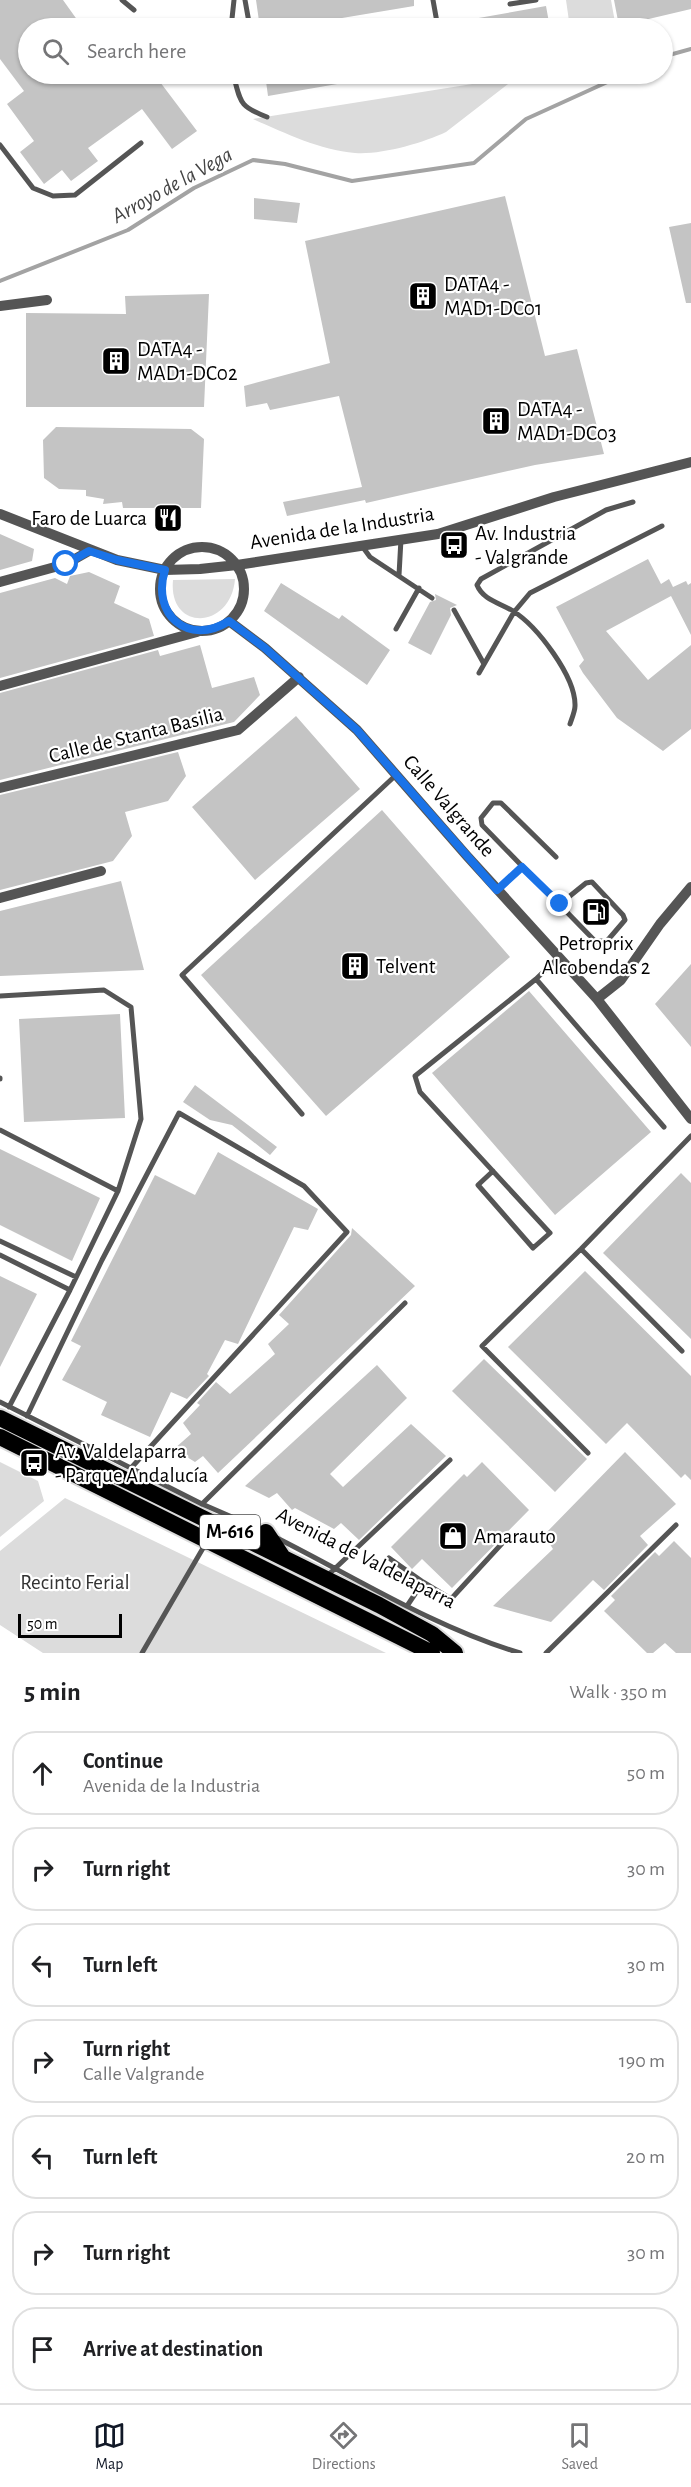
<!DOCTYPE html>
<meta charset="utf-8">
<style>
body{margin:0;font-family:"Alegreya Sans",sans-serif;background:#f6f6f6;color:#202124}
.scale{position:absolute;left:18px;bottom:15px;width:104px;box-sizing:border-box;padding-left:6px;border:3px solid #000;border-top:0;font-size:16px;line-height:21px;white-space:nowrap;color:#000;-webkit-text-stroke:4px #fff;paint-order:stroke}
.stop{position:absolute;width:18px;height:18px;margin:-14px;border:4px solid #1a73e8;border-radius:50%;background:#fff}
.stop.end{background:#1a73e8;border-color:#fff;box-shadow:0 2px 6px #0008}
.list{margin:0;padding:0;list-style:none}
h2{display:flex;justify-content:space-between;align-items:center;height:78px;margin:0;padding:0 24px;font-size:26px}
h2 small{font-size:20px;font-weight:400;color:#757577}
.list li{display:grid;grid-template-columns:39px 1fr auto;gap:18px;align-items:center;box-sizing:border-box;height:84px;margin:0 12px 12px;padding:0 12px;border:2px solid #e0e0e0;border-radius:24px}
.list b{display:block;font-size:22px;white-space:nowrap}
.list p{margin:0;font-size:20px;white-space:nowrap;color:#757577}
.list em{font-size:20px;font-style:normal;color:#757577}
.icon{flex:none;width:33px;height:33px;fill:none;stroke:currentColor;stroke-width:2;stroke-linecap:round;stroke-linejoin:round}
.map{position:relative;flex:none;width:691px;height:1653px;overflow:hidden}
.search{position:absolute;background:#fff;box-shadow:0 2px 4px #0004;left:18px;right:18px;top:18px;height:66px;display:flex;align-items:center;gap:15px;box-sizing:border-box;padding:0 21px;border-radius:33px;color:#757577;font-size:22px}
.sheet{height:750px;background:#fff}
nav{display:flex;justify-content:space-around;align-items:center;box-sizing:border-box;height:84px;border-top:2px solid #e0e0e0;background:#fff;font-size:16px;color:#757577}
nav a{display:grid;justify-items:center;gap:3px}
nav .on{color:#111827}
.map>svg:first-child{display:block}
.green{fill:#dcdcdc}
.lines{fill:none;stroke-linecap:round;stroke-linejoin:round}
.stream{stroke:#a3a3a3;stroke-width:4}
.building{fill:#c4c4c4}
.trunk-casing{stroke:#dbdbdb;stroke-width:20}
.service{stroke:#555;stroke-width:5}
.minor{stroke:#555;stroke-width:10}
.trunk{stroke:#000;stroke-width:16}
.route{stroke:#1a73e8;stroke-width:8}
.labels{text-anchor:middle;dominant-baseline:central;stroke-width:4.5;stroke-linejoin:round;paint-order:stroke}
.shield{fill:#fff;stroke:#4c4c4c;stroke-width:1.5}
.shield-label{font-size:20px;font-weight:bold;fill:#000}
.poi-label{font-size:21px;fill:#000;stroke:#fff;text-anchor:start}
.street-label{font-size:21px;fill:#000;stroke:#fff}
.park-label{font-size:21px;fill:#333;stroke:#fff}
.water-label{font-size:22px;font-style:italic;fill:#444;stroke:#fff}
</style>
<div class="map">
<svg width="691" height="1653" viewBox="0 0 691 1653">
<rect width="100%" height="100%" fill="#fff"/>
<path class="green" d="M611 0 616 28H570L566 0Z
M517 77 446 132C423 143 381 155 355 153 320 150 285 133 253 119Z
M235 579C231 630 168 632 173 580Z
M0 1462 38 1481 44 1501 0 1537Z
M65 1498 386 1653H43L0 1625V1551Z"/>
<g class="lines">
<path class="stream" d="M662 57 691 49
M0 281 128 230 194 188 253 160 285 164 352 181 474 163 526 119 625 74"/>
</g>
<path class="building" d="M0 0H63L83 28H28V74H154L197 131 172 149 142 109 88 148 98 161 71 181 62 170 44 184 20 152 34 141 7 104 24 91 0 59Z
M256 0H414V6L282 28H260Z
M614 0H691V9L619 26Z
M546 6 550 28H450V23Z
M265 74H366V79L268 96Z
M505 196 545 356 577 349 604 454 535 465 366 503 365 500 287 516 283 502 362 487 339 396 270 410 267 403 246 407 244 386 330 363 305 241Z
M254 198 300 203 297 223 254 219Z
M691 223V303H686L669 227Z
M209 294 204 407H26V313L126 314 125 296Z
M56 427 191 429 204 439 201 508H123L122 502 103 504 104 499 86 496V490L59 489 44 478 43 440Z
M0 534 34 549 32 561 0 570Z
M648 559 661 584 669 579 673 587 686 581 688 585 691 583V635L671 596 606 631 648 680 691 645V729L663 751 617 718 583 673 579 666 584 660 556 607Z
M89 572 120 586 114 603 149 619 154 636 0 678V593L55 578 67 584 70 576Z
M281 583 339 619 342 615 390 650 367 685 264 611Z
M435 594 457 605 450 608 451 615 431 655 408 643 430 602 436 600Z
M200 645 212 688 254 677 260 695 234 722 0 780V693L158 650 160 656Z
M296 716 360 789 255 880 192 807Z
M178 752 186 776 168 801 125 812 132 836 113 861 0 890V795Z
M382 810 510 957 326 1116 201 975Z
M121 881 144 970 0 976V911Z
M691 964V1047L655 1004Z
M529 991 651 1132 555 1215 432 1073Z
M120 1014 125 1118 24 1122 19 1019Z
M195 1085 277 1147 270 1155 232 1125 210 1120 183 1102Z
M0 1149 100 1198 72 1261 0 1225Z
M218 1152 318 1209 308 1230 294 1227 238 1344 225 1340 207 1374 209 1376 187 1399 171 1392 150 1437 101 1415 107 1402 62 1380 81 1346 71 1341 155 1175 195 1195Z
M681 1173 691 1183V1339L603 1253Z
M352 1228 415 1286 218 1473 203 1456 195 1462 174 1449 191 1434 183 1423 200 1405 197 1403 216 1382 230 1394 275 1354 268 1344 289 1324 279 1315 351 1235Z
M585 1271 691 1376V1480L685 1474 681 1478 627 1423 606 1444 508 1347Z
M0 1276 37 1294 0 1367Z
M484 1359 587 1459 555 1492 452 1391Z
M377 1365 407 1398 330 1474 343 1487 411 1424 446 1456 359 1540 341 1523 334 1529 295 1508 292 1510 277 1493 269 1498 245 1486Z
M625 1452 676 1504 640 1536 648 1545 604 1590 593 1580 551 1622 493 1606 553 1549 544 1535Z
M482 1462 529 1510 452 1588 422 1559 412 1569 391 1547 464 1474 467 1477Z
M674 1541 691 1558V1653H676L665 1643 653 1653H647L604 1611 615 1600 611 1596 655 1552 659 1556Z"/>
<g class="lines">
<g class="trunk-casing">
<path id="trunk" d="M0 1418 379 1605 432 1634 455 1653
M0 1437 432 1653
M266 1532 282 1556"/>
</g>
<path class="service" d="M122 0 134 10
M245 0 250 28
M433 0 438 28
M510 4 536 0
M231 28 234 0
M233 74C241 102 238 106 267 117
M0 145 33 188 53 196 75 195 141 143
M362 546 370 557 432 598
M399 575 401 539
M454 610 484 664
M396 629 419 588
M479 673 514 612 530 593 662 526
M570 724C572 718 575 711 575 706 576 677 537 626 513 611 500 603 483 600 477 585L481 579 606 510 633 502
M556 857 501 803H493L481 818 482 825 595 941H607L625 920 623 915 592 882 586 883 560 904
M497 890 522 867
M558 958 536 979 664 1127
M0 996 104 990 131 1007 141 1119 118 1191 70 1290 9 1407
M0 1079V1078
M302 1114 182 975 396 775
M0 1130 118 1191
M493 1171 478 1185 533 1248 550 1233 420 1092 415 1076 536 979
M0 1241 76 1277
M581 1249 682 1351
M0 1255 70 1290
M0 1402 202 1504 264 1531
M27 1416 102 1260 179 1113 304 1186 347 1232 131 1468
M588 1453 482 1346 581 1249 691 1136
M202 1504 405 1303
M275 1537C355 1577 433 1627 520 1653
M389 1558 423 1582
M327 1576 450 1460
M407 1606 423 1582 451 1599 507 1538
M142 1653 206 1543
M546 1653 676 1525"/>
<path class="minor" d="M0 306 47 300
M0 514 117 560 165 570 200 569 237 565 438 534 554 497 691 462
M160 589a42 42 0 1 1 84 0a42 42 0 1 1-84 0Z
M0 582 66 564 89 551
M229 621 265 648 357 730 467 856 597 999 691 1119
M0 686 197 632
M0 788 238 730 299 677
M0 898 101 871
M597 999 621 980 660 924 691 887"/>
<use href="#trunk" class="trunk"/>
</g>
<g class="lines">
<path class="route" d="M66 564 89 551 117 560 165 570C151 614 188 647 229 621L265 648 357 730 497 890 522 867 560 904"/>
</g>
<defs>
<g id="building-square" transform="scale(1.5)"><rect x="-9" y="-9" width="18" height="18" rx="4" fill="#000" stroke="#fff"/><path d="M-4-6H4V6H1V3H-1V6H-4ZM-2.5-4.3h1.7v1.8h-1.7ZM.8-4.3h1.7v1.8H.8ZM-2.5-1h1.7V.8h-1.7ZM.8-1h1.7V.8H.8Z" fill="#fff"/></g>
<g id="restaurant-square" transform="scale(1.5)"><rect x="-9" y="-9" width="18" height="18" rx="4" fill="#000" stroke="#fff"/><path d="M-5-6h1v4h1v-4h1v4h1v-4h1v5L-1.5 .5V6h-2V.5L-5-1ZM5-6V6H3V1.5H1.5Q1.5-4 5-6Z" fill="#fff"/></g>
<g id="bus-square" transform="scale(1.5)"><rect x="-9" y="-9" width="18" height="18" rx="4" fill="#000" stroke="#fff"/><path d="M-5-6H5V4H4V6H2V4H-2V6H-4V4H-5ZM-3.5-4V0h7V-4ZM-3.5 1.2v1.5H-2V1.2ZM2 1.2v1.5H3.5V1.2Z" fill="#fff"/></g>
<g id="fuel-square" transform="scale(1.5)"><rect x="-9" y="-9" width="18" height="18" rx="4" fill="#000" stroke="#fff"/><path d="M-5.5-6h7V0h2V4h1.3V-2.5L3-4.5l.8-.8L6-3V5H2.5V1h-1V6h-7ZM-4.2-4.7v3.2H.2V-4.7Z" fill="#fff"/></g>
<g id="shop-square" transform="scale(1.5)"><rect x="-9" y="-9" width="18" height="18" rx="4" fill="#000" stroke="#fff"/><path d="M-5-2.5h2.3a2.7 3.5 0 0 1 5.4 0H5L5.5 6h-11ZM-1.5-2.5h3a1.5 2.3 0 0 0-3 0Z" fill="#fff"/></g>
</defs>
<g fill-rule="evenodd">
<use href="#building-square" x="423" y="296"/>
<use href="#building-square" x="116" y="361"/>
<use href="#building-square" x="496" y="421"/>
<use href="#restaurant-square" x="168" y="518"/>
<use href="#bus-square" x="454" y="545"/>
<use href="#fuel-square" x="596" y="912"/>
<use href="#building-square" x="355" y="966"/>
<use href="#bus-square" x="34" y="1463"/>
<use href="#shop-square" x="453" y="1536"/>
</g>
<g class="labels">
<rect class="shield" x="200" y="1515" width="60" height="34" rx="4.5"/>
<g class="shield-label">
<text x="230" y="1532">M-616</text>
</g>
<g class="poi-label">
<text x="444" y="284">DATA4 -<tspan x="444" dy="24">MAD1-DC01</tspan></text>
<text x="137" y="349">DATA4 -<tspan x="137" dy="24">MAD1-DC02</tspan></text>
<text x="517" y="409">DATA4 -<tspan x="517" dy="24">MAD1-DC03</tspan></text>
<text x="147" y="518" text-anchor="end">Faro de Luarca</text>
<text x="475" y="533">Av. Industria<tspan x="475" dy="24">- Valgrande</tspan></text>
<text x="596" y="943" text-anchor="middle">Petroprix<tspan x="596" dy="24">Alcobendas 2</tspan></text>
<text x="376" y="966">Telvent</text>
<text x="55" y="1451">Av. Valdelaparra<tspan x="55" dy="24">- Parque Andalucía</tspan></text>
<text x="474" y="1536">Amarauto</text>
</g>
<g class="street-label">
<text transform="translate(342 528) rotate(-9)">Avenida de la Industria</text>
<text transform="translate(136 735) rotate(-14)">Calle de Stanta Basilia</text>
<text transform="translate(449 806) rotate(49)">Calle Valgrande</text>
<text transform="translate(366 1558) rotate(27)">Avenida de Valdelaparra</text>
</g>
<g class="park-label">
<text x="75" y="1582">Recinto Ferial</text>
</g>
<g class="water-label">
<text transform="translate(172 185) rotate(-29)">Arroyo de la Vega</text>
</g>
</g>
</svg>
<div class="scale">50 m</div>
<div class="stop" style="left:66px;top:564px"></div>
<div class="stop end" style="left:560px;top:904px"></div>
<div class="search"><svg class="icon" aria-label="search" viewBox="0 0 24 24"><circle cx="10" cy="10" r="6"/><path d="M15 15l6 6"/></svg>Search here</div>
</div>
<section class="sheet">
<h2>5 min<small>Walk · 350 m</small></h2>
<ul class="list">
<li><svg class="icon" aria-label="ahead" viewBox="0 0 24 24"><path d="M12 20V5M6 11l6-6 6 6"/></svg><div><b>Continue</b><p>Avenida de la Industria</p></div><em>50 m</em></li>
<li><svg class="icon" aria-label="right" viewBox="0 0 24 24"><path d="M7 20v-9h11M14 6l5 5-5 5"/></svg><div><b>Turn right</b></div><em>30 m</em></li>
<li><svg class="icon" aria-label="left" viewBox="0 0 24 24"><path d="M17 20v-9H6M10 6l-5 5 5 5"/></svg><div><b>Turn left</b></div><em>30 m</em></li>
<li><svg class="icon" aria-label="right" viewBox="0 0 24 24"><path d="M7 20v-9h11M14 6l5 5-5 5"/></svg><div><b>Turn right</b><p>Calle Valgrande</p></div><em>190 m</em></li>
<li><svg class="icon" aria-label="left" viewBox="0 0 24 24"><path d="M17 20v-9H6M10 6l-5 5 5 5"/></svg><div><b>Turn left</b></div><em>20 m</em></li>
<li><svg class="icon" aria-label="right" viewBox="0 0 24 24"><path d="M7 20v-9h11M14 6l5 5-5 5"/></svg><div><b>Turn right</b></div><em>30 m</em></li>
<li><svg class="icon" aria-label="arrive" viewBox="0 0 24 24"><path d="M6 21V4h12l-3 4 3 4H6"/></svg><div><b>Arrive at destination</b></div></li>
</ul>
</section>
<nav>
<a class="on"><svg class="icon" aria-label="map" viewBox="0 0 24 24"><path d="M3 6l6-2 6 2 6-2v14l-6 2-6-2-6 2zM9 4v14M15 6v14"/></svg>Map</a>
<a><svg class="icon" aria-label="directions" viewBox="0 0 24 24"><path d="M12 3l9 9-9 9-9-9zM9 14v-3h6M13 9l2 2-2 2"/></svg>Directions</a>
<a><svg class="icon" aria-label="saved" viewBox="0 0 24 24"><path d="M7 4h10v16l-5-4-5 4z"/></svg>Saved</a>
</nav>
